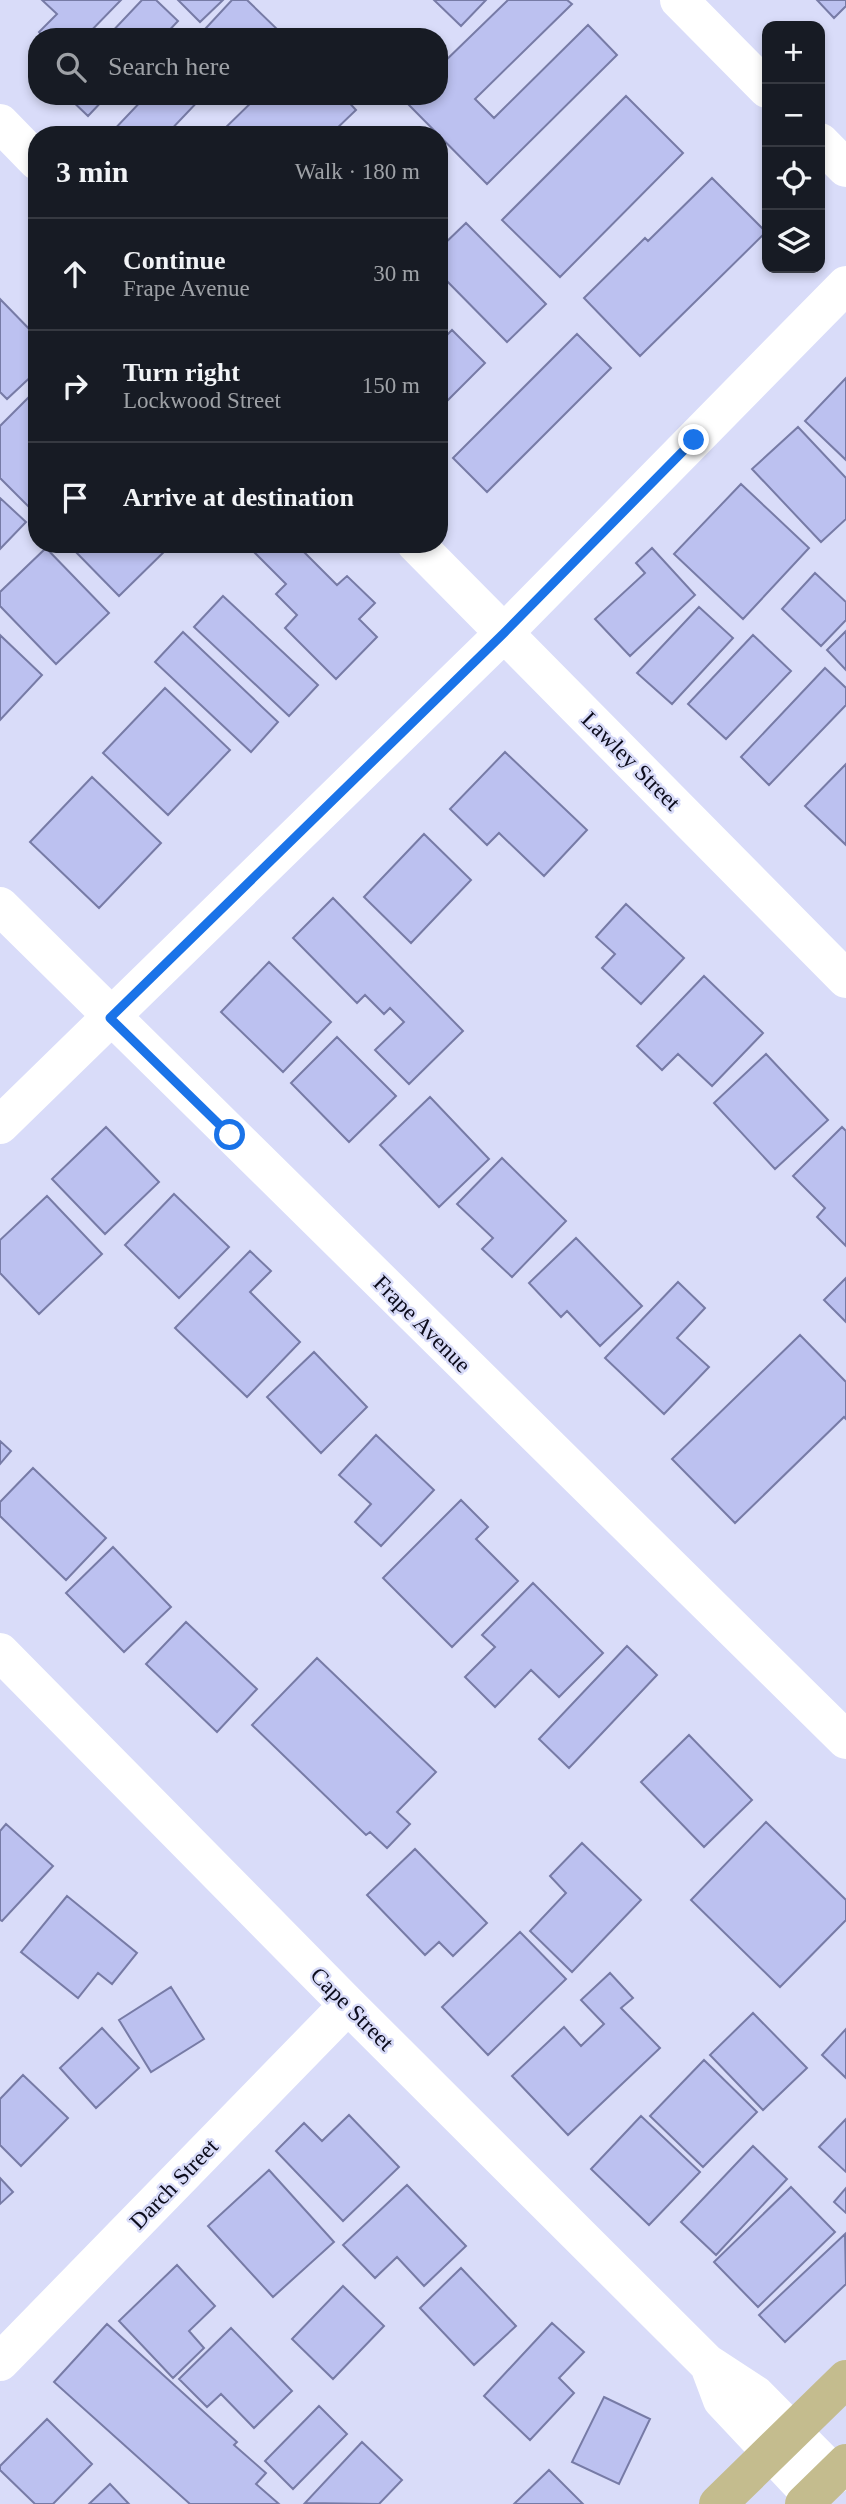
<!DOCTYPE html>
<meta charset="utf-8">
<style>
body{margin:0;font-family:Georgia,serif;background:#242831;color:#f1f3f6}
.controls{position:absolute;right:21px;top:21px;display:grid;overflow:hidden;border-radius:14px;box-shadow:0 4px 10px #0003}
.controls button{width:63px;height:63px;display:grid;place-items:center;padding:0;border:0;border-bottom:2px solid #363941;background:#171b24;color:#f1f3f6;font:35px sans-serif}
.stop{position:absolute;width:21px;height:21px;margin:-16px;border:5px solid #1a73e8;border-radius:50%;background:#fff}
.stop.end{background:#1a73e8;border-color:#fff;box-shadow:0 2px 7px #0008}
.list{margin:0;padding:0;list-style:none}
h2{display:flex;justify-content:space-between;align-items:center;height:91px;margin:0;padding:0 28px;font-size:30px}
h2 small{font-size:23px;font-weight:400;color:#9ea1a6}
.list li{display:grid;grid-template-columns:46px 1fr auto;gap:21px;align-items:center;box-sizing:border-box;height:112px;padding:0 28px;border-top:2px solid #363941}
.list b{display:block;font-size:26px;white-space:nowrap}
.list p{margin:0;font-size:23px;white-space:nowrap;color:#9ea1a6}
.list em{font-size:23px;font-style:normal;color:#9ea1a6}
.icon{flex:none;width:38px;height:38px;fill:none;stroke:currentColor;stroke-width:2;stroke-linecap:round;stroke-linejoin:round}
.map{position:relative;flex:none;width:846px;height:2504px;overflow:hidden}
.search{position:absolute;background:#171b24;box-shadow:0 4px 10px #0003;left:28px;top:28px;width:420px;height:77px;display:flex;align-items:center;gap:18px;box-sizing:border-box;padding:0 24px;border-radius:28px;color:#9ea1a6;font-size:26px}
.panel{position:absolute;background:#171b24;box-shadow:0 4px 10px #0003;left:28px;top:126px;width:420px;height:427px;border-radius:28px}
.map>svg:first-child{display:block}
.building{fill:#bcc1f0;stroke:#777ba6;stroke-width:2}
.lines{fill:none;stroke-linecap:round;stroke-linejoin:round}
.minor{stroke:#fff;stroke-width:38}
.major{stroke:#c4bc8e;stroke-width:38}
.route{stroke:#1a73e8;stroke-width:9}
.labels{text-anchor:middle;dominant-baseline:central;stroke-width:5;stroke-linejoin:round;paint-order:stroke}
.street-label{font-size:23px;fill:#0c0c1c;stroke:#d9dcf9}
</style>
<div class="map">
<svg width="846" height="2504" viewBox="0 0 846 2504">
<rect width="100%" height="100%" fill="#d9dcf9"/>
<path class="building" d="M42 0H121L85 37H43L39 32 57 14Z
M142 0H156L178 21 163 37H107Z
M178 0H223L200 22Z
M232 0H247L278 30 272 37H215L206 28Z
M434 0H486L461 26Z
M508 0H567L572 4 475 99 494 118 588 25 617 55 487 184 405 101 410 96H439V67Z
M817 0H846V6L834 18Z
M67 96H107L88 116Z
M146 96H203L166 135H109Z
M258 96H343L356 110 330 135H218Z
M626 96 683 153 560 277 502 220Z
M712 178 766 232 640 356 584 298 645 238 648 241Z
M466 223 546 304 507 342 439 273V249Z
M0 299 37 337V371L7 399 0 392Z
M452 330 485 363 439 409V343Z
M577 334 611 368 487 492 453 458Z
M846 378V460L805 421Z
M37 389V509L34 512 0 478V426Z
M798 427 846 478V519L821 542 752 469Z
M741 484 809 548 743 619 674 554Z
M0 498 26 522 0 549Z
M68 544H172L119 596Z
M246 544H296L337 585 347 576 375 603 359 619 377 637 336 679 285 628 297 615 276 594 286 584Z
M46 548 109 613 56 664 0 606V592Z
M652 548 695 595 630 656 595 619 645 573 636 563Z
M815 573 846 602V620L821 646 782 609Z
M223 596 318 685 289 716 194 627Z
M699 607 733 638 672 704 637 673Z
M846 631V670L827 650Z
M183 632 278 722 251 752 155 662Z
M0 635 42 675 0 720Z
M753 635 791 671 726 739 688 704Z
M825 668 846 688V705L769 785 741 757Z
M165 688 230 750 168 815 103 753Z
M505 752 587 830 544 876 499 833 487 845 450 809Z
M846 764V845L805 806Z
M92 777 161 843 99 908 30 842Z
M424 834 471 880 411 943 364 897Z
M333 898 463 1031 409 1084 375 1050 404 1022 390 1008 384 1014 365 995 357 1003 293 938Z
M626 904 684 958 641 1004 602 968 615 954 596 937Z
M269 962 331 1022 283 1072 221 1012Z
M704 976 763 1033 712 1086 678 1054 662 1070 637 1046Z
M337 1037 396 1096 349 1142 291 1083Z
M766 1054 828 1120 775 1169 714 1103Z
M430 1097 489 1159 439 1207 380 1145Z
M106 1127 159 1182 105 1234 52 1179Z
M842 1127 846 1131V1246L817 1217 825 1208 793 1176Z
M502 1158 566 1221 512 1277 482 1249 493 1238 457 1204Z
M174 1194 229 1247 179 1298 125 1245Z
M47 1196 102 1254 39 1314 0 1273V1240Z
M576 1238 642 1306 600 1346 567 1311 561 1317 529 1283Z
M250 1251 271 1271 250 1292 300 1342 247 1397 175 1328Z
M846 1278V1322L824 1300Z
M678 1282 705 1308 677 1338 709 1367 664 1414 605 1358Z
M800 1335 846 1382V1419L844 1417 735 1523 672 1459Z
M314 1352 367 1407 321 1453 267 1397Z
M376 1435 434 1490 381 1546 355 1522 371 1504 339 1475Z
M0 1441 11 1451 0 1464Z
M33 1468 106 1538 66 1580 0 1516V1502Z
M461 1500 488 1527 476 1539 518 1581 452 1647 383 1578Z
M113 1547 171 1607 124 1652 66 1593Z
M533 1583 603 1653 559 1697 531 1670 495 1707 465 1677 495 1647 482 1635Z
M186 1622 257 1689 217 1732 146 1664Z
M627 1646 657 1675 569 1768 539 1739Z
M317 1658 436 1772 397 1812 410 1824 387 1848 370 1832 366 1835 252 1725Z
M689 1735 752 1800 704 1847 641 1782Z
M766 1822 846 1900V1920L780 1987 691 1900Z
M6 1824 53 1866 2 1921 0 1920V1831Z
M582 1843 641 1900 572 1972 530 1931 566 1893 550 1876Z
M415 1849 487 1923 453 1956 439 1942 425 1955 367 1895Z
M67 1896 137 1953 112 1984 98 1973 78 1998 21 1952Z
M520 1932 566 1979 488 2055 442 2007Z
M610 1973 633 1998 621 2008 660 2048 568 2135 512 2076 564 2027 581 2046 604 2024 581 2000Z
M171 1987 204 2039 151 2072 119 2020Z
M753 2013 807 2068 763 2110 710 2055Z
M102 2028 139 2068 96 2108 60 2068Z
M846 2029V2078L822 2055Z
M704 2060 757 2112 703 2167 650 2116Z
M23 2075 68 2118 21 2166 0 2145V2099Z
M349 2115 399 2167 343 2221 276 2151 304 2123 322 2141Z
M641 2116 700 2172 649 2225 591 2169Z
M846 2119V2172L819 2147Z
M753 2146 787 2179 716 2255 681 2222Z
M269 2170 334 2242 273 2297 208 2226Z
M0 2178 13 2192 0 2204Z
M407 2185 466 2246 424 2286 397 2257 375 2278 343 2245Z
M791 2187 835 2232 758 2307 714 2262Z
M846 2188V2213L834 2202Z
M845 2234 846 2284 785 2342 759 2315Z
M177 2265 215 2306 189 2331 204 2348 173 2378 119 2321Z
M461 2268 516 2326 474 2365 420 2308Z
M343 2286 384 2326 333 2379 292 2339Z
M552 2323 584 2352 559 2378 574 2393 530 2440 484 2396Z
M107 2324 237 2442 234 2445 266 2473 256 2484 279 2504H190L54 2382Z
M231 2328 292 2391 254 2428 221 2394 207 2407 179 2379Z
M604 2397 650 2419 619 2484 572 2462Z
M319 2406 347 2434 293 2489 265 2461Z
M47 2419 92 2464 53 2504H35L0 2470V2466Z
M362 2442 402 2480 379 2504 305 2503Z
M549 2470 583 2504H514Z
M110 2484 129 2504H89Z"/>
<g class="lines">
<path class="minor" d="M679 0 767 89
M0 123 37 161
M820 142 846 168
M416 544 846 979
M0 906 846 1740
M0 1125 504 633 846 285
M0 1652 348 2005 707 2363 756 2395 835 2475
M0 2362 348 2005
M710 2368 722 2400 812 2496"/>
<path class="major" d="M718 2504 846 2379
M804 2504 846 2463"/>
</g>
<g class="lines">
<path class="route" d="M230 1135 110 1018 504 633 694 440"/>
</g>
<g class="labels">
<g class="street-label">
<text transform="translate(631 761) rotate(45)">Lawley Street</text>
<text transform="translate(422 1324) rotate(45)">Frape Avenue</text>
<text transform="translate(352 2009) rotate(45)">Cape Street</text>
<text transform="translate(174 2184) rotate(-46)">Darch Street</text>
</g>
</g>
</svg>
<div class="controls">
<button>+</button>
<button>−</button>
<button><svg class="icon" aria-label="locate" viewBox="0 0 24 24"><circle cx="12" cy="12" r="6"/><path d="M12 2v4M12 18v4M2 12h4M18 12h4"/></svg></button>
<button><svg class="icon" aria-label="layers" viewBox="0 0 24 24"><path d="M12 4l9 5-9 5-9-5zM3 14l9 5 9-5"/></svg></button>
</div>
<div class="stop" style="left:230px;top:1135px"></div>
<div class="stop end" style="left:694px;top:440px"></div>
<div class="search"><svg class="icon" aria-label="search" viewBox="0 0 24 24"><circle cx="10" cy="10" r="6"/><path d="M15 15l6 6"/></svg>Search here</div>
<section class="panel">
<h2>3 min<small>Walk · 180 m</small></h2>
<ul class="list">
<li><svg class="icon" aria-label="ahead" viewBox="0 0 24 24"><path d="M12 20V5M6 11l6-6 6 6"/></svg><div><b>Continue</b><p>Frape Avenue</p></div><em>30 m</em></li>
<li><svg class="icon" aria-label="right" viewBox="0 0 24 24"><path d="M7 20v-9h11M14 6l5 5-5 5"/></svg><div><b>Turn right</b><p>Lockwood Street</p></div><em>150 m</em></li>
<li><svg class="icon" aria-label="arrive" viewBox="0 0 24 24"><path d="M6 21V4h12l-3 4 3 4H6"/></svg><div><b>Arrive at destination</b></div></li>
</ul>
</section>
</div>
